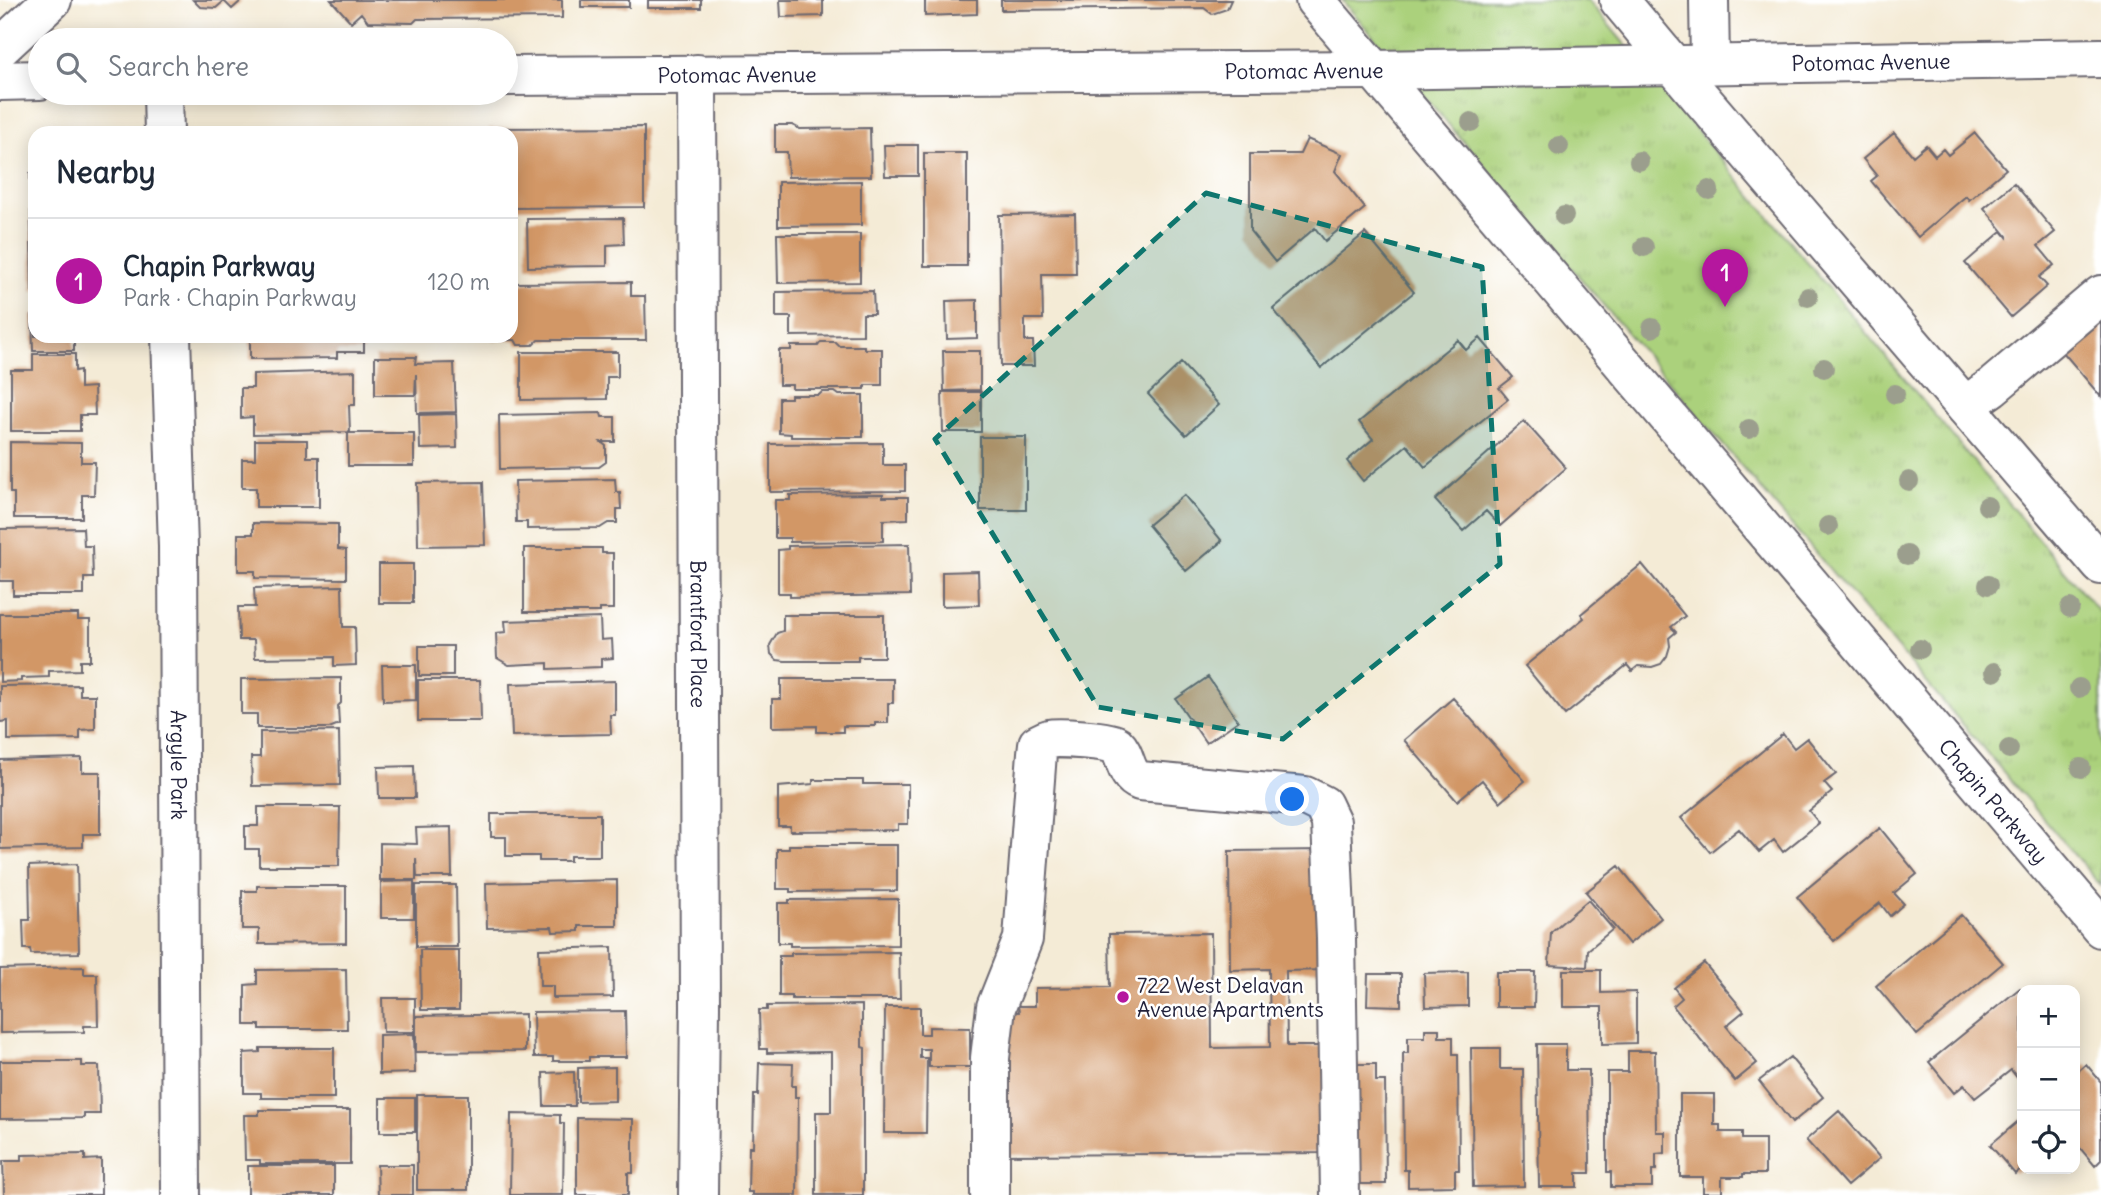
<!DOCTYPE html>
<meta charset="utf-8">
<style>
body{margin:0;font-family:Delius,sans-serif;background:#f2f2f3;color:#1f2937}
.controls{position:absolute;right:21px;bottom:21px;display:grid;overflow:hidden;border-radius:14px;box-shadow:0 4px 18px #0003}
.controls button{width:63px;height:63px;display:grid;place-items:center;padding:0;border:0;border-bottom:2px solid #e0e1e3;background:#fff;color:#1f2937;font:35px sans-serif}
.you{position:absolute;left:1293px;top:800px;width:24px;height:24px;margin:-18px;border:5px solid #fff;border-radius:50%;background:#1a73e8;box-shadow:0 0 0 10px #1a73e833}
.badge{display:grid;place-items:center;width:46px;height:46px;border-radius:50%;background:#b5179e;color:#fff;font-size:23px;font-weight:700}
.pin{position:absolute;translate:-50% -58px;filter:drop-shadow(0 2px 4px #0008)}
.pin::after{content:'';position:absolute;top:37px;width:24px;height:21px;background:inherit;clip-path:polygon(0 0,100% 0,50% 100%)}
.list{margin:0;padding:0;list-style:none}
h2{display:flex;justify-content:space-between;align-items:center;height:91px;margin:0;padding:0 28px;font-size:30px}
h2 small{font-size:23px;font-weight:400;color:#747a83}
.list li{display:grid;grid-template-columns:46px 1fr auto;gap:21px;align-items:center;box-sizing:border-box;height:126px;padding:0 28px;border-top:2px solid #e0e1e3}
.list b{display:block;font-size:26px;white-space:nowrap}
.list p{margin:0;font-size:23px;white-space:nowrap;color:#747a83}
.list em{font-size:23px;font-style:normal;color:#747a83}
.icon{flex:none;width:38px;height:38px;fill:none;stroke:currentColor;stroke-width:2;stroke-linecap:round;stroke-linejoin:round}
.map{position:relative;flex:none;width:2101px;height:1195px;overflow:hidden}
.search{position:absolute;background:#fff;box-shadow:0 4px 18px #0003;left:28px;top:28px;width:490px;height:77px;display:flex;align-items:center;gap:18px;box-sizing:border-box;padding:0 24px;border-radius:38px;color:#747a83;font-size:26px}
.panel{position:absolute;background:#fff;box-shadow:0 4px 18px #0003;left:28px;top:126px;width:490px;height:217px;border-radius:21px}
.map>svg:first-child{display:block}
.park{fill:url(#park-tufts);stroke:#667a5b;stroke-width:2}
.building{fill:#d29766}
.lines{fill:none;stroke-linecap:round;stroke-linejoin:round}
.minor-casing{stroke:#6c6871;stroke-width:42}
.minor{stroke:#fff;stroke-width:38}
.tree{fill:#9b9e8d}
.marked{fill:#0f766e;fill-opacity:0.2;stroke:#0f766e;stroke-width:5;stroke-dasharray:14 9;stroke-linejoin:round}
.poi-dot{fill:#b5179e;stroke:#fff;stroke-width:2.5}
.labels{text-anchor:middle;dominant-baseline:central;stroke-width:5;stroke-linejoin:round;paint-order:stroke}
.street-label{font-size:21px;fill:#22223b;stroke:#fff}
.poi-label{font-size:21px;fill:#22223b;stroke:#fff;text-anchor:start}
</style>
<div class="map">
<svg width="2101" height="1195" viewBox="0 0 2101 1195">
<defs>
<pattern id="park-tufts" width="24" height="20" patternUnits="userSpaceOnUse" patternTransform="scale(1.75)"><rect width="24" height="20" fill="#abd17b"/><path d="M3 7l-1-3M5 7V3M7 7l1-3M15 17l-1-3M17 17v-4M19 17l1-3" fill="none" stroke="#93b36b"/></pattern>
</defs>
<rect width="100%" height="100%" fill="#fff"/>
<filter id="ink" filterUnits="userSpaceOnUse"><feTurbulence type="fractalNoise" baseFrequency=".0143" numOctaves="2"/><feDisplacementMap in="SourceGraphic" scale="14" xChannelSelector="R" yChannelSelector="G"/><feConvolveMatrix kernelMatrix="1 2 1 2 8 2 1 2 1" color-interpolation-filters="sRGB"/></filter>
<filter id="wash" filterUnits="userSpaceOnUse"><feTurbulence type="fractalNoise" baseFrequency=".00686" numOctaves="4" result="noise"/><feDisplacementMap in="SourceGraphic" scale="28" xChannelSelector="R" yChannelSelector="G"/><feGaussianBlur stdDeviation="1.57" result="paint"/><feColorMatrix in="noise" values="0 0 0 0 0 0 0 0 0 0 0 0 0 0 0 0 0 1.4 0 .05"/><feComposite in="paint" operator="in"/></filter>
<g filter="url(#wash)">
<rect width="100%" height="100%" fill="#f4ebd6"/>
<path class="park" d="M1342 0H1588L2101 614V886Z"/>
<g id="blocks">
<path class="building" d="M193 0H242L232 9 224 1 216 8 200 7Z
M331 0H562V18L417 19 413 23 368 22 361 13 351 22Z
M581 0H629V7H581Z
M648 0H701V8H648Z
M780 0H823V16L781 17Z
M925 0H977V14L925 16Z
M1001 0H1231L1227 9 1212 14 1204 8 1001 10Z
M775 125H792L800 129 870 128 871 176 788 177 787 152H775Z
M644 127V207L511 208V133H489V128Z
M1894 133 1913 156 1926 145 1935 156 1943 149 1948 155 1975 133 2006 169 1969 200 1966 196 1918 237 1871 181 1877 176 1863 159Z
M1307 139 1342 154 1335 171 1365 208 1325 241 1315 228 1275 262 1250 231V154H1300Z
M884 145H918V176H885Z
M924 153H967V266H924Z
M35 172V291H32L30 173Z
M861 181V225L778 226V182Z
M2014 183 2055 232 2038 246 2054 265 2039 277 2047 286 2011 317 1965 263 2002 231 2007 237V236L1984 208Z
M1075 214 1076 274H1042L1043 319H1025V341H1033L1034 366H1001L999 215Z
M623 218 624 244 607 245V266L528 267 527 219Z
M1365 233 1414 292 1321 368 1273 309Z
M777 234H860V282L778 283Z
M631 282V296H645L646 340H538L533 345H518L515 340H492V336H511V283Z
M873 291 874 314H863V335L791 336V317H776V292Z
M977 300V338L947 339 946 301Z
M32 315H35V336H74V351H33Z
M2101 320V397L2063 352Z
M250 336H364V352H337V358L250 359Z
M1480 338 1513 377 1499 388 1508 399 1425 467 1407 445 1363 481 1347 461 1373 439 1359 422 1458 340 1466 350Z
M821 342H835L839 346H864V349H882V385H865V389H792V385H779V350H791V346H818Z
M943 351H980V390L944 391Z
M521 352H618V377H607V399L521 400Z
M33 354H75V371L80 370V388L94 387 95 415H80V431H11V370H33Z
M375 357H416L415 364 454 363 456 412 417 413 416 374 415 395H375Z
M1181 363 1219 405 1186 435 1148 394Z
M355 371V405H349L350 432 253 434V417L241 418V388H253V374Z
M822 392H835L839 395H863V437H791V434L779 433V398H791V395H819Z
M942 392H981V432H943Z
M601 413 602 417H615V442H601L606 446V462L599 467 500 469 499 415Z
M456 414 457 448 420 449 419 415Z
M1524 421 1566 468 1500 526 1486 511 1463 531 1435 500Z
M348 433H414V466H348Z
M980 437H1026V510H980Z
M255 440H307V457H319V507H256V488H242V459H255Z
M10 442 81 443V462H95L94 495H82V518H14V493H10Z
M883 443V465H905V491L770 492V444Z
M615 479 616 492H620L621 509H617V523H608L600 528 527 529V522H516L515 481Z
M483 482 485 545 418 546 417 483Z
M883 494V497H908V519L883 520V541L790 542V538H775V500H790V495Z
M1184 495 1222 541 1186 571 1148 525Z
M253 523 338 524V549L346 550V579L255 578V571H238V534H253Z
M83 528 84 546H92L93 578H84V595H13V581H0V529Z
M909 544 910 595 790 597V593H778V550L788 549V546Z
M524 548H602V553H613V609H600V612H524Z
M379 564H413V603H379Z
M1642 564 1685 616 1671 627 1676 632 1669 638 1670 646 1667 656 1661 664 1652 667 1638 666 1632 671 1627 665 1565 715 1525 666 1584 618 1581 614Z
M978 571 979 605 942 606V572Z
M342 586 343 627H355L356 665 334 666V657L255 658 254 640H239L238 607H255L254 588Z
M0 614H78V620H90V661H80V670L49 671V677L21 678V681L0 682Z
M783 615H884V657H858V661H785L777 660 771 654 770 645 777 633 783 631Z
M600 618 601 640 612 639 613 658 601 659V667L548 669V663L509 665 497 658 496 633 506 632 505 621Z
M419 646H453V676H419Z
M382 665H416V700L383 701Z
M1208 677 1238 721 1206 743 1176 699Z
M341 678V703L338 706 339 724 329 728H257V714H241V679Z
M781 679H893V703H888V723H875V726H843V732H817V726L772 727V699H781Z
M418 680H480L481 721H418Z
M615 681V715H610L611 734 512 736 510 684Z
M80 685V695H95V729L80 730V739L8 740V721L0 722V686Z
M1453 698 1525 781 1500 802 1482 780 1457 801 1404 740Z
M339 731 340 785 252 786 251 757H260V732Z
M1783 734 1794 748 1807 738 1836 774 1824 783 1832 792 1809 811 1819 823 1783 852 1774 840 1759 852 1739 829 1710 852 1681 818Z
M82 758V772H100V834H83V847L0 849V760Z
M414 766 415 798H379L378 767Z
M813 780H863V784H908V824H898V830L790 831V826H778V787L813 784Z
M258 807H340L339 866H259V849H245V826H258Z
M491 814H600V856H570V861H539V856H506V837H491Z
M451 827 452 877H417L416 858V880H380V843L417 844 416 828Z
M1880 828 1917 874 1894 893 1904 904 1890 916 1880 903 1834 941 1797 897Z
M789 845H897V891L790 892V889H777V849H789Z
M1323 850 1324 970 1286 971 1287 1046H1325V1153L1000 1155 999 1012H1019L1018 1006H1035V988L1110 987 1109 934 1211 933 1212 1048 1270 1047 1269 969 1230 970 1229 851Z
M77 864 79 953 31 954 30 949H24L23 920H30L29 866Z
M1619 866 1661 918 1629 944 1586 892Z
M617 880V926H579V931L553 932 552 927 487 928 486 883Z
M414 881V918H381V882Z
M416 885H456L457 947H416Z
M257 886H346V943L259 944V929H242V891H257Z
M898 899V945L790 946V943H778V903H789V900Z
M1588 900 1613 929 1588 950 1587 967 1549 965 1551 932Z
M1961 915 2003 963 1917 1035 1876 986Z
M612 947 613 997 553 998V986H540L539 949Z
M420 950H459V1010H421Z
M899 952 900 999H792V996H779V956H791V953Z
M1704 963 1744 1011 1726 1026 1757 1063 1735 1081 1673 1006 1682 998 1674 988Z
M84 967V974H97L98 1026H84V1032L0 1033V969Z
M346 969 347 1029H260V1025H245V985L257 984V970Z
M1563 970H1601V993L1636 992V1043L1602 1044V1007H1563Z
M1468 972V1006L1425 1007 1424 973Z
M1496 972H1535L1534 1007H1496Z
M1368 974H1401V1006L1367 1005Z
M2020 988 2022 990V1084L2011 1070 1975 1098 1964 1085 1954 1093 1929 1062Z
M382 998H415V1032H383Z
M862 1005V1047L865 1048V1065H863V1195H816V1112H831V1052L767 1053V1049H760L759 1010H767V1006Z
M885 1007H920V1034H929V1027L970 1028V1067H929V1049H920V1058H927L926 1133H884Z
M625 1011 626 1057H589V1061H553V1057H534L533 1012Z
M525 1014V1051L416 1052V1016Z
M1425 1029H1439V1037H1453V1054H1458L1459 1170H1455V1186L1408 1187V1170H1404L1403 1053H1408V1037H1425Z
M414 1034 415 1073 379 1074V1035Z
M1537 1044H1566V1070H1589L1590 1173H1577V1187H1539Z
M260 1048H334V1098H261V1093H244V1053L260 1052Z
M1471 1048H1500V1069H1523L1524 1186 1473 1187Z
M1628 1051H1655L1656 1132H1665V1153L1656 1154V1170H1652V1187H1611V1172H1607V1072H1628Z
M1790 1057 1823 1097 1792 1123 1759 1081Z
M0 1061H82V1066H99L100 1114H84V1118L0 1119Z
M759 1063 793 1064 792 1086H795V1097H798L797 1195H752V1192H748L749 1147H753L754 1095H758Z
M1348 1064H1376V1081H1385L1386 1184H1348Z
M2086 1064 2101 1082V1160L2095 1166 2075 1142V1074Z
M615 1067V1101L578 1102V1068Z
M574 1072 575 1106H544L543 1073Z
M1680 1094H1714V1125H1720V1132H1742V1139H1765V1174H1743V1177H1722V1193H1703V1177H1680Z
M417 1095H468V1190H417Z
M380 1098H415V1132H380Z
M259 1110H350V1164H260V1160H245L244 1115H259Z
M1839 1111 1880 1158 1847 1186 1806 1140Z
M511 1114 560 1115V1123H564L563 1195H510Z
M577 1118 633 1119V1173H628V1195H577Z
M2022 1118V1168L2015 1174 1990 1145Z
M85 1154V1160L101 1159V1195H4L3 1161H22V1155Z
M377 1165H413V1195H378Z
M248 1166H334V1195H248Z"/>
</g>
</g>
<g filter="url(#ink)">
<use href="#blocks" fill-opacity="0" stroke="#6c6871" stroke-width="2"/>
<g class="lines">
<g class="minor-casing">
<g id="minor">
<path id="s1" d="M1315 0 2101 928"/>
<path d="M1619 0 1700 97 2101 565"/>
<path d="M1709 0 1710 63"/>
<path d="M0 48 52 0"/>
<path id="s2" d="M697 74 700 1007 698 1195"/>
<path id="s3" d="M506 76 1374 70 2101 58"/>
<path d="M0 81 40 80"/>
<path d="M163 93 164 133"/>
<path id="s4" d="M171 336 178 547 181 1195"/>
<path d="M1965 406 1992 387 2101 295"/>
<path d="M990 1195V1058L996 1007 1023 939 1037 753 1038 744C1042 742 1045 740 1049 739 1057 737 1110 740 1116 745 1127 755 1124 775 1140 781L1305 796 1323 805 1331 822 1336 938 1340 1195"/>
</g>
</g>
<use href="#minor" class="minor"/>
</g>
<g class="tree">
<circle cx="1471" cy="122" r="10"/>
<circle cx="1559" cy="146" r="10"/>
<circle cx="1639" cy="161" r="10"/>
<circle cx="1709" cy="190" r="10"/>
<circle cx="1564" cy="216" r="10"/>
<circle cx="1644" cy="247" r="10"/>
<circle cx="1723" cy="271" r="10"/>
<circle cx="1808" cy="297" r="10"/>
<circle cx="1652" cy="328" r="10"/>
<circle cx="1824" cy="368" r="10"/>
<circle cx="1895" cy="394" r="10"/>
<circle cx="1749" cy="429" r="10"/>
<circle cx="1909" cy="481" r="10"/>
<circle cx="1987" cy="506" r="10"/>
<circle cx="1828" cy="526" r="10"/>
<circle cx="1907" cy="555" r="10"/>
<circle cx="1988" cy="585" r="10"/>
<circle cx="2070" cy="608" r="10"/>
<circle cx="1920" cy="649" r="10"/>
<circle cx="1994" cy="672" r="10"/>
<circle cx="2079" cy="688" r="10"/>
<circle cx="2009" cy="749" r="10"/>
<circle cx="2081" cy="768" r="10"/>
</g>
</g>
<path class="marked" d="M1206 193 1482 267 1500 564 1283 739 1098 707 935 439Z"/>
<circle class="poi-dot" cx="1123" cy="997" r="7"/>
<g class="labels">
<g class="street-label">
<text stroke="none"><textPath href="#s3" startOffset="1365">Potomac Avenue</textPath></text>
<text stroke="none"><textPath href="#s3" startOffset="798">Potomac Avenue</textPath></text>
<text stroke="none"><textPath href="#s3" startOffset="231">Potomac Avenue</textPath></text>
<text stroke="none"><textPath href="#s2" startOffset="560">Brantford Place</textPath></text>
<text stroke="none"><textPath href="#s4" startOffset="429">Argyle Park</textPath></text>
<text stroke="none"><textPath href="#s1" startOffset="1050">Chapin Parkway</textPath></text>
</g>
<g class="poi-label">
<text x="1137" y="985">722 West Delavan<tspan x="1137" dy="24">Avenue Apartments</tspan></text>
</g>
</g>
</svg>
<div class="controls">
<button>+</button>
<button>−</button>
<button><svg class="icon" aria-label="locate" viewBox="0 0 24 24"><circle cx="12" cy="12" r="6"/><path d="M12 2v4M12 18v4M2 12h4M18 12h4"/></svg></button>
</div>
<div class="you"></div>
<div class="pin badge" style="left:1725px;top:307px">1</div>
<div class="search"><svg class="icon" aria-label="search" viewBox="0 0 24 24"><circle cx="10" cy="10" r="6"/><path d="M15 15l6 6"/></svg>Search here</div>
<section class="panel">
<h2>Nearby<small></small></h2>
<ul class="list">
<li><span class="badge">1</span><div><b>Chapin Parkway</b><p>Park · Chapin Parkway</p></div><em>120 m</em></li>
</ul>
</section>
</div>
